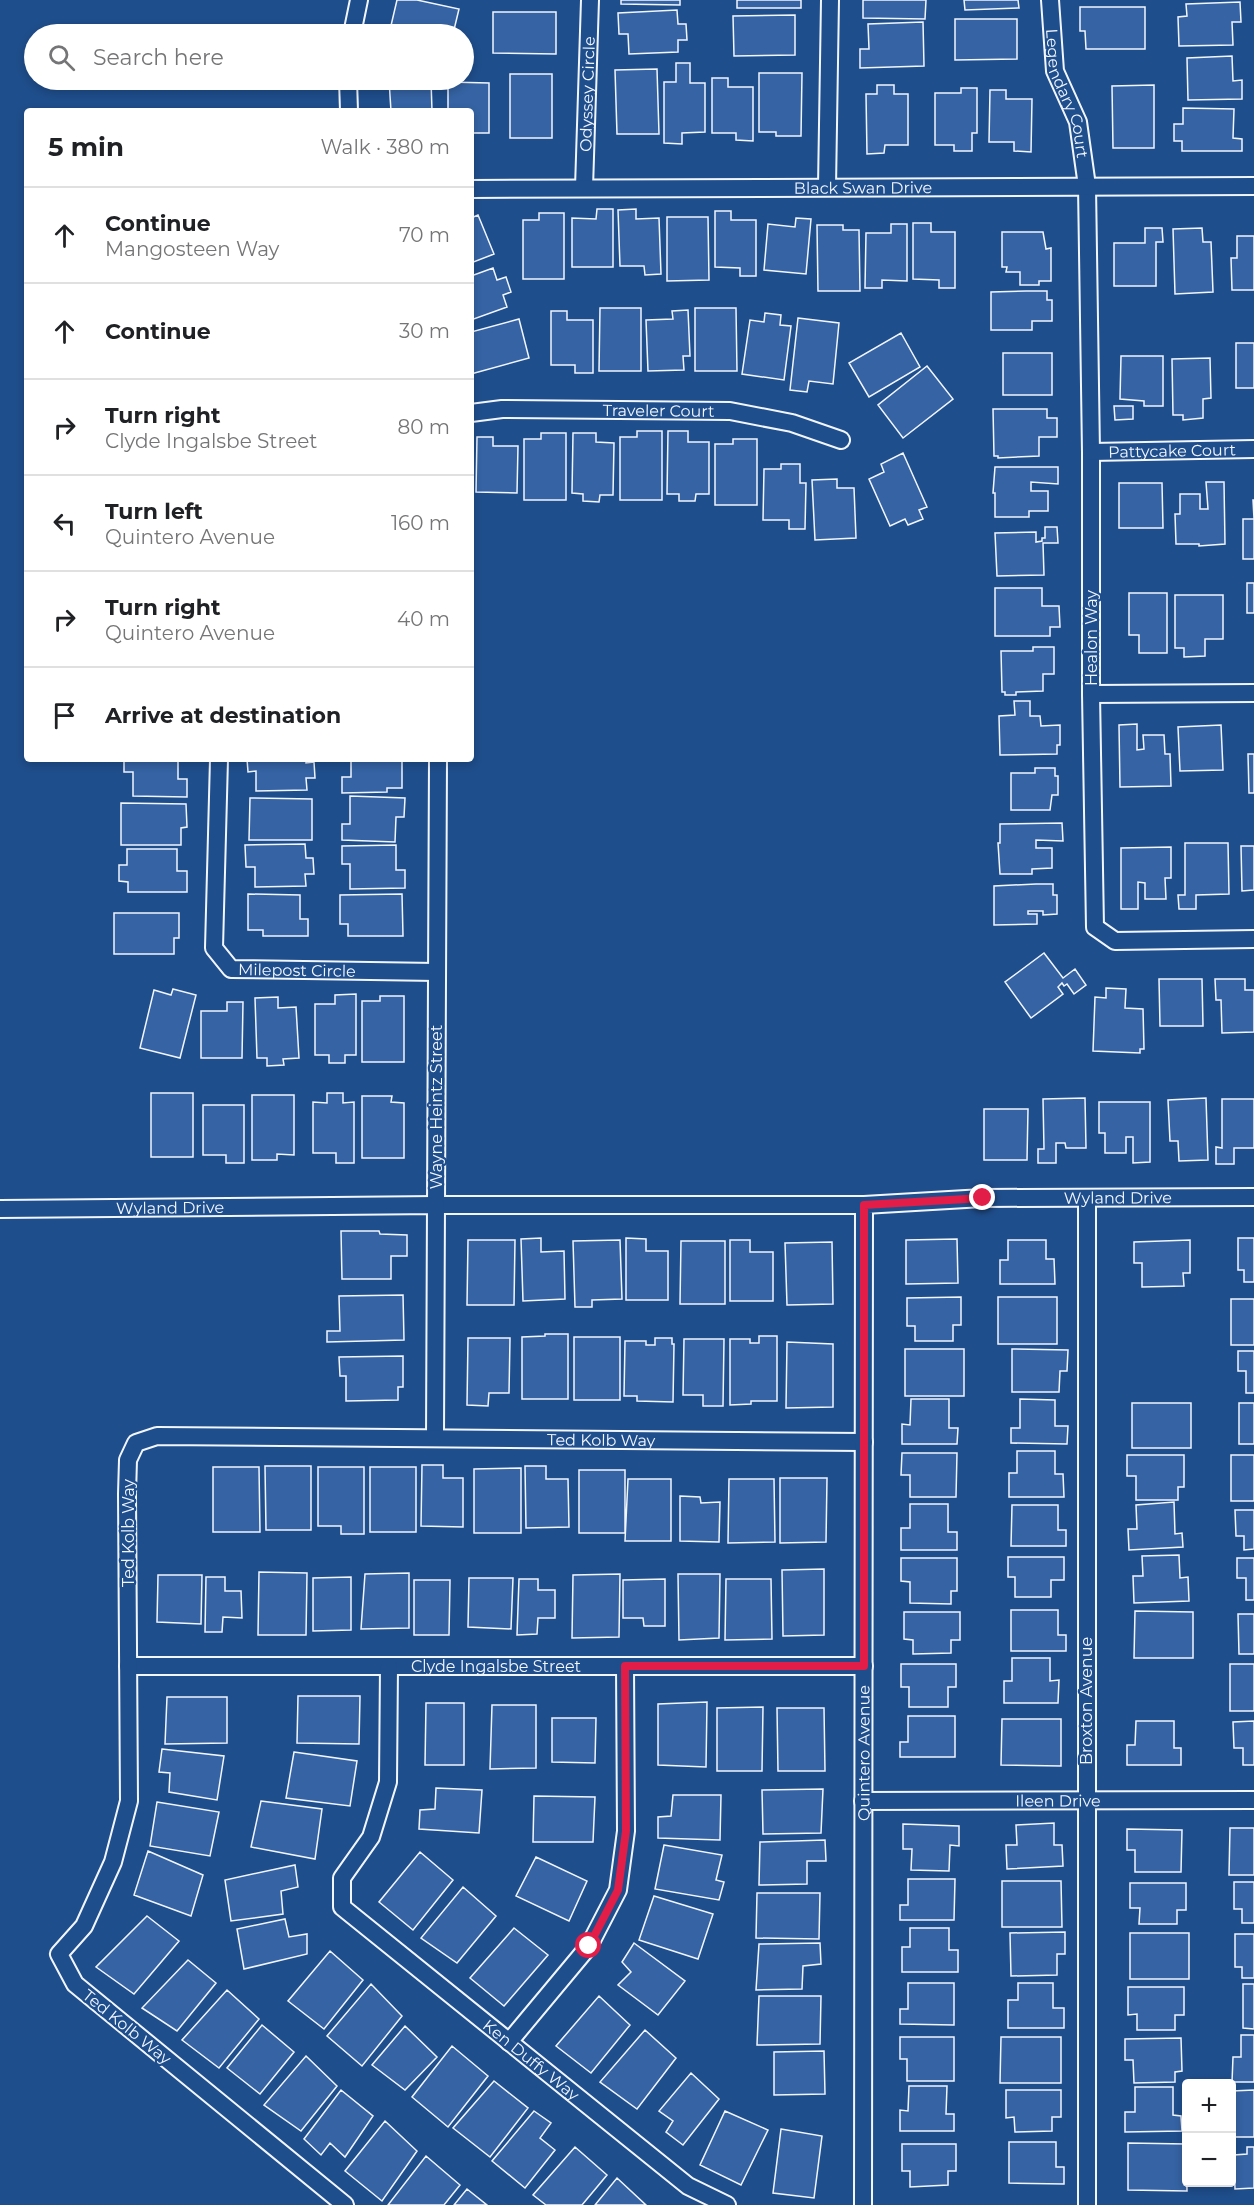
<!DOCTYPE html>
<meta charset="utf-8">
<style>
body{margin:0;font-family:Montserrat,sans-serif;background:#f6f6f6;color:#202124}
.controls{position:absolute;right:18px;bottom:18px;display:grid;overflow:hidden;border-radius:6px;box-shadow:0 3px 9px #0003}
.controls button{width:54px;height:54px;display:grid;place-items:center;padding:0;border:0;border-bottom:2px solid #e0e0e0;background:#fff;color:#202124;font:30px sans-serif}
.stop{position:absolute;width:18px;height:18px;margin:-14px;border:4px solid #e11d48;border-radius:50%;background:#fff}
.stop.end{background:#e11d48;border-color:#fff;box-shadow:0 2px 6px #0008}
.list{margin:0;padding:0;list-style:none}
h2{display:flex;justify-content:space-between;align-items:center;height:78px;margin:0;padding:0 24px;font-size:26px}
h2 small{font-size:20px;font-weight:400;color:#757577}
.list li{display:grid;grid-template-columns:39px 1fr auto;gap:18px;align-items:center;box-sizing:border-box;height:96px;padding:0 24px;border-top:2px solid #e0e0e0}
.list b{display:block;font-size:22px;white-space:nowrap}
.list p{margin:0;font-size:20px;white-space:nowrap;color:#757577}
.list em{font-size:20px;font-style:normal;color:#757577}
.icon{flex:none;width:33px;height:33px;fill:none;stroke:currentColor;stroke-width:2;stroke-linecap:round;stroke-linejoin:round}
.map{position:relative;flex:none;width:1254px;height:2205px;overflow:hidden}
.search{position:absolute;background:#fff;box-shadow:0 3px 9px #0003;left:24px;top:24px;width:450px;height:66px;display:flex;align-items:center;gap:15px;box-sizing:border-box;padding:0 21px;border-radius:33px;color:#757577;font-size:22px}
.panel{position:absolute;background:#fff;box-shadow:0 3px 9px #0003;left:24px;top:108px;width:450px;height:654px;border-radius:6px}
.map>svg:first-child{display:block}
.building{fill:#3563a3;stroke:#f2f6ff;stroke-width:1.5}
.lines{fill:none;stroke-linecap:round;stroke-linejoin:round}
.minor-casing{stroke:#f2f6ff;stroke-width:20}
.minor{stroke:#1f4e8c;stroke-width:16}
.route{stroke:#e11d48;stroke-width:8}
.labels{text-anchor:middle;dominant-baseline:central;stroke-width:4.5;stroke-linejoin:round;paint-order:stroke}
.street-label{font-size:16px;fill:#f2f6ff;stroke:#1f4e8c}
</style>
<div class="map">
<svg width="1254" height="2205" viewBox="0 0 1254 2205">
<rect width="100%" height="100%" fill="#1f4e8c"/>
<path class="building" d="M397 0H417L459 9 453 34H389Z
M621 0H680V5L621 4Z
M737 0H801V8H737Z
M863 0H926L925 19 863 18Z
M964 0H1018L1019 8 965 10Z
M1240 2 1241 22H1232L1233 45 1179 46 1178 17 1187 16 1186 4Z
M1080 7H1145V49H1086L1085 31H1080Z
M677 10 678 24H686L687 40H678V52L629 54 628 34H619L618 13Z
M493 12H556V54L493 53Z
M795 15V55L734 56 733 16Z
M955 19H1017V59L955 60Z
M923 22 924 66 860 68V49H869L868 24Z
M1232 56 1233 81 1242 80V99L1188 100 1187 58Z
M676 63H690V83H705V132L682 133V144L664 143V82H676Z
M657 69 659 134H617L615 70Z
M759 73H802L801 136H776V132H759Z
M510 74H552V138H510Z
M712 78H728V87H753V141L736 140V133H712Z
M389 80H431L432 111H391Z
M448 82 489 83V133H471V111H448Z
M877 85H894V94H908V145H885L884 153 867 154 866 94H877Z
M1154 85V148H1113L1112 86Z
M961 88H977V133H972V151H954V145H935V93H961Z
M990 90H1006V99H1032L1031 152 1014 151V142H989Z
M1183 108 1234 109 1233 138 1242 139V151H1182V141H1174V124H1183Z
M597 209H613V267H572V218L596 219Z
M636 209V219L659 218 661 274 645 275 644 266H620L618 210Z
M715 211H731V220H756V276H740V268L715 267Z
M539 213H564V279H523V220H539Z
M478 215 494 254 471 263V218Z
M667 217H708L709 280 667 281Z
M796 218 811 219 806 274 764 270 768 224 795 227Z
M913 223H931V232H955V288H939V280L913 279Z
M891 224H907V281L882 280V288H865L866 233H891Z
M817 225H843V230H859L860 291H818Z
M1145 228H1162L1163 242H1156V286H1114V243H1145Z
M1202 228 1203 242H1211L1213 292 1175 294 1173 229Z
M1002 232H1043L1046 249 1051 248V281H1039V285H1020V272H1006L1007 267H1002Z
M1237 236H1254V290H1232L1231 258H1237Z
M493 268 497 280 506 277 511 292 503 295 507 307 471 320V276Z
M1026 291H1047V300H1052V321H1032V330H991V292Z
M600 308H641V371H599Z
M695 308H736L737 371H695Z
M688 310 690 356H683L684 370 648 371 646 320 673 319 672 311Z
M551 311H567V320H593V373H575V365H551Z
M765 313 781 315 780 325 791 326 784 380 742 374 750 320 764 322Z
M798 318 839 323 833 384 809 381 807 392 790 390Z
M519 319 529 358 471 374V332Z
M901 333 920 367 869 397 849 363Z
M1236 343H1254V388H1236Z
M1003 353H1052V395H1003Z
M1121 356H1163V406H1144V401L1120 399Z
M1210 358 1211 398 1203 399V418L1183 420V415H1173L1172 359Z
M927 366 953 399 903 438 878 405Z
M1114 406H1133V419L1115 420Z
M993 409H1047V418H1057V437H1039V456L998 458V456H994Z
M637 431H662V500H620V437H637Z
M668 431H688V442H709V494H696L695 501H679V494H667Z
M541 433H566V500H524V439H541Z
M573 433H596V442L614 443 613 495H600L599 502 583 501V494L572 493Z
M477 437H493V446H518L517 493 476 492Z
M733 439H757V505H715V444H733Z
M903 453 927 507 919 510 923 519 908 525 905 519 890 526 869 479 884 472 881 464Z
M781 464H800V483H806L805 529H789V520H763L764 469H781Z
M995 467H1058V484L1031 482V491H1048V511H1029V517H995V493H993Z
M837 479V488H854L856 538 815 540 812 480Z
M1206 482H1224L1225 544 1199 546V544H1176L1175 514H1180V494H1200V509H1208Z
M1119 483H1162L1163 528H1119Z
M1253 500H1254V559H1243V519H1254Z
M1045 527H1057L1058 543H1043L1044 575 997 576 995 533 1036 532V542L1042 541V538H1045Z
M1247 583H1254V613H1247Z
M995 588H1042V606H1059L1060 627H1050V636H995Z
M1129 593H1167V653H1139V635H1129Z
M1175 595H1223V639H1205V656L1184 657V648H1175Z
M1033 647H1054V674H1043V691L1016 692V695H1005V692H1002L1001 651H1033Z
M1014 701H1030V716H1040L1041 726 1060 725V745H1057V754L1000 755 999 716 1015 715Z
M1137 724V750L1144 749 1143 735H1164L1165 754H1170L1171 786 1120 787 1119 725Z
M1221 725 1223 770 1180 771 1178 727Z
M1248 754H1254V793H1249Z
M124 759H178V779H187V797L133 796V772H124Z
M247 759H306V763L314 762 315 778H306L307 790 256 791V771L248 772Z
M351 759H402V788H387V792L342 793V777H351Z
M1035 768H1055V776H1058V795H1052L1050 810H1011V773H1035Z
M350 796 405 798 404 817H396L395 842 342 840V824H350Z
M250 798 312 799V840H249Z
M121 803 186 804 187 827 181 828V845H121Z
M1062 823 1063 841 1036 840V848H1052V868L1032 869V874H1000L998 843H1000V824Z
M1185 843H1228L1229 894 1196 895V909H1179L1178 895H1185Z
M305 844 306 858H313L314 874H305L306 886 255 887V867H246L245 845Z
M396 845V870H405V888L350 889V864H342V846Z
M1241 846H1254V890L1242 891Z
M1171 847V878H1165L1166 899H1145V883L1138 882V909H1121V848Z
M127 849H177V871H187V892H128V882L119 881V865H127Z
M1036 884H1053V895H1057V914L1043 915V911H1028V914H1037V924L994 925V886Z
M248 894 300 895V919H308V936H263V930H248Z
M402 894 403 936H348V924H340V895Z
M114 913H179V938H174V954H114Z
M1044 953 1063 978 1075 969 1086 985 1074 994 1067 984 1064 986 1062 983 1058 987 1063 994 1031 1018 1005 982Z
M1159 979H1202L1203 1026H1160Z
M1215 979H1245V990H1254V1032L1222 1033 1221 1000H1216Z
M1106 988 1126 989 1125 1008 1143 1009 1144 1049H1140V1053L1093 1051 1095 997 1106 998Z
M173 989 196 995 180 1058 140 1048 154 990 171 995Z
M356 994V1055H345V1063H329V1055H315V1004H335V995Z
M380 996H404V1062H362V1001H380Z
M278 997V1008L296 1007 299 1058 283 1059 284 1065 267 1066V1058H257L255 998Z
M227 1002H243L242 1058H201V1011H227Z
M151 1093H193V1157H151Z
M327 1093H343V1103L354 1102V1163H336V1153H313V1102L327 1103Z
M252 1095H294V1155L277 1154V1160H252Z
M362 1096H392L391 1102 404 1103V1158H362Z
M1085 1098 1086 1148H1066L1065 1143H1056V1163H1038V1149H1044L1043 1099Z
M1206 1098 1208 1160 1179 1161 1178 1141H1170L1168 1100Z
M1222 1099H1254V1148H1234V1164H1216V1147L1222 1148Z
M1099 1102H1150V1162L1133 1163V1137H1126V1153H1105V1133H1099Z
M203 1105H244V1163H226V1155H203Z
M984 1109H1028L1027 1160H984Z
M341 1231H379L380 1234 407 1235V1256H391V1279H342Z
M541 1238V1252L564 1251 565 1299 523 1301 521 1239Z
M626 1238 646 1239V1251H668V1300H626Z
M1238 1238H1254V1282H1244V1270H1238Z
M957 1239 958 1283 906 1284V1240Z
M468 1240H515L514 1305H467Z
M620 1240 622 1299 592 1300V1307H575L573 1241Z
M730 1240H750V1252H773V1301H730Z
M1008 1240H1046V1259H1054L1055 1284H1000V1260H1008Z
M1190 1240V1273H1183L1184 1286 1142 1287V1263H1134V1242Z
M681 1241H725V1304H680Z
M832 1242 833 1304 787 1305 785 1243Z
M403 1295 404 1340 327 1342V1331H340L339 1296Z
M961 1297V1325H953V1341H915V1326H907V1298Z
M998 1297H1057V1344H998Z
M1231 1299H1254V1345H1231Z
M545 1334H568V1399H522V1337L545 1336Z
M759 1336H777V1401H751V1404L730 1405V1339H750V1343H759Z
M574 1337H620V1400H574Z
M468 1338H510L509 1393H489L488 1406 467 1405Z
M655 1338H672V1344H674L673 1402 637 1401V1396H624L625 1341H646V1345H655Z
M684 1339H724L723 1406H703V1395H683Z
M787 1342 833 1344V1407L786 1408Z
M905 1349H964V1396H905Z
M1012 1349 1068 1350 1067 1371H1060L1059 1392H1012Z
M1238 1351H1254V1393H1246V1371H1238Z
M403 1356V1387H398V1400L346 1401V1376H340L339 1357Z
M911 1399H949V1428H958L957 1444H902V1424L910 1425Z
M1020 1399 1055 1400V1426H1068L1067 1444 1011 1443V1428H1020Z
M1132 1403H1191V1448H1132Z
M1239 1403H1254V1444H1239Z
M1017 1451H1055V1474H1063L1064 1497H1009V1473H1017Z
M902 1453H957L956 1497H910V1475H901Z
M1127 1455H1184V1487H1178V1500H1136V1476H1127Z
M1231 1455H1254V1501H1231Z
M422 1465H443V1478H463V1527L421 1526Z
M265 1466H311V1530H266Z
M525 1466H546V1479H568L569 1527 526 1528Z
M213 1467H259L260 1532H213Z
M318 1467H364V1534H341V1526H318Z
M370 1467H416V1532H370Z
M521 1468V1533H474V1469Z
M579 1470H625V1533H579Z
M780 1478H827L826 1542 780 1543Z
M628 1479H671V1541H625Z
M729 1479H774L775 1542 728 1543Z
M680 1496 700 1497 701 1503 720 1502 719 1542 680 1541Z
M1174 1502 1175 1534 1182 1533 1183 1547 1129 1550 1128 1529H1137L1136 1505Z
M910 1504H948V1532H957V1550H901V1528H910Z
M1012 1505H1058V1530H1066V1546H1011Z
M1235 1510H1254V1549L1244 1550V1536H1236Z
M1179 1555 1180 1578 1188 1577 1189 1601 1134 1603 1133 1576H1143L1142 1556Z
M1008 1557H1064V1580H1051V1597H1015V1577H1008Z
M901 1558H957V1591H951V1604L910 1603V1582L901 1581Z
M1237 1558H1254V1600H1246V1578H1237Z
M824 1569V1635L783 1636 782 1570Z
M259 1572 307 1573 306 1635H258Z
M409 1573V1628L361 1629 365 1574Z
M620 1574 619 1637 572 1638 573 1575Z
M678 1574H720L719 1638 679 1640Z
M158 1575H202L201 1624 157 1622Z
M206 1577H225V1591H241L242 1618 223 1617 222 1632H205Z
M351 1577V1630L313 1631V1578Z
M469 1578H513L511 1629 468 1627Z
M519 1579H538V1590H555V1618H538L537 1634 517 1635Z
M665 1579V1626H644L643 1618H623V1580Z
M726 1579H771L772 1639 725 1640Z
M414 1580H450L449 1635H414Z
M1011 1610H1058V1635H1066V1651H1011Z
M1135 1611 1193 1612V1658H1134Z
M904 1612H960V1640H951V1653L913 1654V1640L904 1639Z
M1238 1614H1254V1654H1239Z
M1012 1658H1050V1681L1059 1680 1058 1703H1004V1681H1012Z
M901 1664H956V1687H948V1707H909V1687H901Z
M1230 1664H1254V1711H1230Z
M298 1696H360L359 1744 297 1743Z
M167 1697H227V1743L165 1744Z
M707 1702 706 1767 658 1765V1704Z
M426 1703H464V1765H425Z
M492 1705H536V1768L490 1769Z
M763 1707 762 1771H717V1708Z
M777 1708H824L825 1771H778Z
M908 1716H955V1757H900V1742H908Z
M552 1718H596L595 1763 552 1762Z
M1002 1719H1061V1766L1001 1765Z
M1136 1721H1174V1748H1181V1765H1127V1745H1135Z
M1254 1721V1765H1243V1748H1234L1233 1722Z
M162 1749 224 1756 217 1800 169 1792 170 1773 159 1772Z
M294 1752 357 1761 350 1806 286 1798Z
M436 1788 482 1790 479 1833 419 1829 420 1810 435 1809Z
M823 1789 821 1833 763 1834 762 1790Z
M673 1795H721L720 1840 658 1838V1817L671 1816Z
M534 1796 595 1797 593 1842H533Z
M261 1801 322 1809 315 1859 251 1847Z
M157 1802 219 1812 210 1856 150 1846Z
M1054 1823V1845H1062L1063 1866 1007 1869 1006 1845H1017L1016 1825Z
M903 1824 959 1826V1846L950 1845 949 1871 911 1870 912 1849H903Z
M1230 1828H1254V1875H1229Z
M1127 1829 1182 1830 1181 1872H1135V1850H1127Z
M825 1840 826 1861H807V1884L759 1885 760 1842Z
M664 1845 722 1855 716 1880 724 1882 719 1900 655 1889Z
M148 1851 203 1875 191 1916 134 1895Z
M420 1852 453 1880 413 1930 379 1902Z
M536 1857 587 1881 569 1921 516 1896Z
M295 1865 298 1887 281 1891 283 1914 231 1921 225 1880Z
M908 1879H955L954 1920H900V1905H908Z
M1002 1881H1061L1062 1927H1002Z
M1234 1882H1254V1923H1242V1909H1234Z
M1130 1883H1186V1910H1177V1924H1139L1140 1908H1130Z
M463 1887 496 1916 457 1963 421 1938Z
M757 1893H820L819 1939 756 1938Z
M654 1896 713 1914 698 1959 639 1940Z
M147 1916 179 1941 134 1994 96 1967Z
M285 1919 289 1937 307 1934V1954L244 1969 237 1929Z
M514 1928 548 1955 504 2006 470 1978Z
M910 1928H949V1950H958V1972H902V1947H910Z
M1065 1932V1954H1057V1975L1011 1976 1010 1933Z
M1130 1933H1189V1979H1130Z
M1235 1934H1254V1978H1242V1967H1235Z
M634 1943 685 1981 658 2015 618 1985 631 1972 622 1962Z
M820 1943 821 1964 803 1966 802 1989 756 1990 759 1944Z
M330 1951 363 1980 324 2029 288 2001Z
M188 1960 216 1983 177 2031 142 2008Z
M908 1983H954V2025L900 2024V2009H908Z
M1018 1983H1053V2008H1064V2028H1008V2000H1018Z
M371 1984 402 2016 362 2066 327 2036Z
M1243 1984H1254V2029L1243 2028Z
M1128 1987H1184V2015H1175V2030H1137V2014L1128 2015Z
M227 1990 259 2019 219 2068 182 2040Z
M599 1996 630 2025 591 2073 556 2046Z
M759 1996H821L820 2044 757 2045Z
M262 2025 294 2052 260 2094 227 2068Z
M405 2026 437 2057 405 2090 372 2065Z
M645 2030 676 2058 637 2109 600 2082Z
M1241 2035H1254V2082H1232L1233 2057H1241Z
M900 2037H954V2081H907V2059H900Z
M1001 2037H1061V2083H1000Z
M1181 2038 1182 2071 1175 2072V2082L1134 2083 1133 2060H1125V2039Z
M452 2046 488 2076 448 2127 412 2097Z
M824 2051 825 2094 774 2095V2052Z
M306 2056 337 2086 301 2131 264 2105Z
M691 2073 719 2099 683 2145 666 2132 673 2121 659 2111Z
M494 2081 528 2108 490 2157 453 2128Z
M909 2086H947L946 2114H954V2131H900V2110L908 2111Z
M1135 2087H1173V2115L1181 2116 1182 2131 1125 2132V2112H1135Z
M341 2090 373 2116 345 2157 330 2143 321 2155 304 2139Z
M1006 2090H1061V2117H1052V2131L1015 2132 1014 2117 1006 2118Z
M1254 2090V2137H1232V2091Z
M534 2111 551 2123 540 2138 555 2150 525 2188 492 2161Z
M725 2111 768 2130 741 2185 700 2165Z
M385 2121 417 2151 382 2201 345 2171Z
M781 2129 822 2136 814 2198 773 2193Z
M1009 2142H1056V2167H1064V2184L1009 2183Z
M1128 2143 1186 2144 1187 2191 1128 2190Z
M902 2144H956V2171H948V2185L910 2187V2171H902Z
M575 2147 607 2175 582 2205H546L533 2195Z
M1247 2147H1254V2188L1235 2189 1234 2155 1247 2154Z
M426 2156 460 2185 444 2205H388Z
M617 2178 646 2205H595Z
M467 2189 487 2205H454Z"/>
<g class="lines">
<g class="minor-casing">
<g id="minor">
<path id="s1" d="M1050 0 1055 71 1078 122 1087 186 1091 452V694L1095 927 1115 941 1254 939"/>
<path d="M352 34 359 0"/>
<path d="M348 80 349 111"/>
<path d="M827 187 830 0"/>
<path id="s2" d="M584 188 590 0"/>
<path id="s3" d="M471 189 1254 186"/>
<path id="s4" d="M471 413 502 409 730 411 792 423 841 440"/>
<path id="s5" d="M1091 452 1254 449"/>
<path d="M1091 694 1254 693"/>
<path id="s6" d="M219 759 214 948 231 969 437 972"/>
<path d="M438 759 436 1205H864"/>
<path d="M1087 1198V2205"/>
<path id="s7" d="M0 1209 436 1205 435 1438"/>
<path id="s8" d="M128 1666H864"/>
<path id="s9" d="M389 1666 388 1782 371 1837 342 1878V1907L688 2186 727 2205"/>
<path id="s10" d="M863 1801 1254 1800"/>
<path d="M509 2042 589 1946 618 1890 626 1831 625 1666"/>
<path id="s11" d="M345 2205 75 1984 59 1954 84 1926 113 1862 129 1801 127 1494 128 1460 136 1443 157 1436 864 1442"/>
<path id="s12" d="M863 2205 864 1205 983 1198 1254 1197"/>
</g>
</g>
<use href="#minor" class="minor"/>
</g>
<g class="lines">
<path class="route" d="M589 1946 618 1890 626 1831 625 1666H864V1205L983 1198"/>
</g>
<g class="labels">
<g class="street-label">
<text stroke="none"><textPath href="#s1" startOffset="96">Legendary Court</textPath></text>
<text stroke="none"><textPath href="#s2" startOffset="94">Odyssey Circle</textPath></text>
<text stroke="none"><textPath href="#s3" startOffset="392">Black Swan Drive</textPath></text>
<text stroke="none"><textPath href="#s4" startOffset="188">Traveler Court</textPath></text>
<text stroke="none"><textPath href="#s5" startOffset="81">Pattycake Court</textPath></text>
<text transform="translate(1091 638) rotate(-90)">Healon Way</text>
<text stroke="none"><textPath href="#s6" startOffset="282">Milepost Circle</textPath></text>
<text transform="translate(436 1107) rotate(-90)">Wayne Heintz Street</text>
<text stroke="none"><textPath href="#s12" startOffset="1254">Wyland Drive</textPath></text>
<text stroke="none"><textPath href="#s7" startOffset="170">Wyland Drive</textPath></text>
<text stroke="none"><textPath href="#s11" startOffset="1380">Ted Kolb Way</textPath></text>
<text transform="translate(128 1533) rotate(-90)">Ted Kolb Way</text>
<text stroke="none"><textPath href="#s8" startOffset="368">Clyde Ingalsbe Street</textPath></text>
<text transform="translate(1086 1701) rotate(-90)">Broxton Avenue</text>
<text stroke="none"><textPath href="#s12" startOffset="452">Quintero Avenue</textPath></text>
<text stroke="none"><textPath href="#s10" startOffset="195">Ileen Drive</textPath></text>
<text transform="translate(127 2027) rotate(39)">Ted Kolb Way</text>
<text stroke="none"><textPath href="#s9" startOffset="496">Ken Duffy Way</textPath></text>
</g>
</g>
</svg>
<div class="controls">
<button>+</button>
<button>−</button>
</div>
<div class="stop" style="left:589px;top:1946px"></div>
<div class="stop end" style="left:983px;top:1198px"></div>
<div class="search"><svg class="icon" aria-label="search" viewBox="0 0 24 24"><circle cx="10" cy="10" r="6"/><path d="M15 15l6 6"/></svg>Search here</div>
<section class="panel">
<h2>5 min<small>Walk · 380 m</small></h2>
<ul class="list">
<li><svg class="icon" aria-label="ahead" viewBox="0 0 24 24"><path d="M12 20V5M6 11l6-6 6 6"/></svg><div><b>Continue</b><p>Mangosteen Way</p></div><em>70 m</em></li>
<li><svg class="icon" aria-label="ahead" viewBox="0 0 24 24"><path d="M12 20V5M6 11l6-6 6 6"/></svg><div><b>Continue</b></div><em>30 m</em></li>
<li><svg class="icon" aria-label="right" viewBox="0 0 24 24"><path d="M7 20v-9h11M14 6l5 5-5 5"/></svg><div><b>Turn right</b><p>Clyde Ingalsbe Street</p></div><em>80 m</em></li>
<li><svg class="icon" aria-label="left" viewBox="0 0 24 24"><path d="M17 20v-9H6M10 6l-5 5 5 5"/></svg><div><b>Turn left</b><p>Quintero Avenue</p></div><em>160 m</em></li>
<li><svg class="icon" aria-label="right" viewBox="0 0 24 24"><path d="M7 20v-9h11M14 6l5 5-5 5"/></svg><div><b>Turn right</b><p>Quintero Avenue</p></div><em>40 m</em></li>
<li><svg class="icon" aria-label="arrive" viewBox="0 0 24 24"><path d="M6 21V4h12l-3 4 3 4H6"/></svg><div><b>Arrive at destination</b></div></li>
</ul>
</section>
</div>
